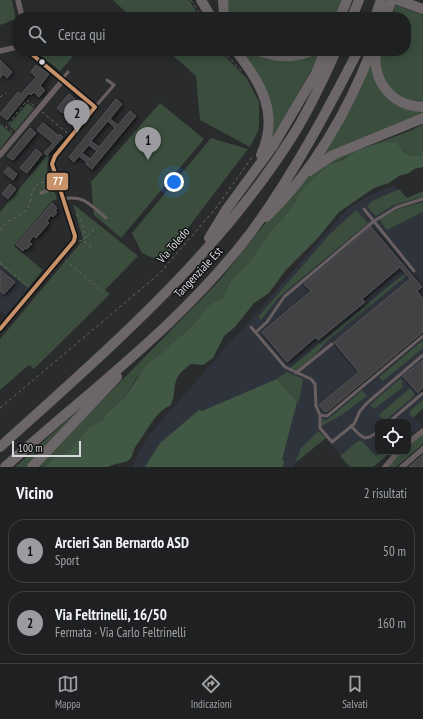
<!DOCTYPE html>
<html lang="it">
<meta charset="utf-8">
<style>
body{margin:0;font-family:"PT Sans Narrow",sans-serif;background:#27282a;color:#f1f3f6}
.controls{position:absolute;right:12px;bottom:12px;display:grid;overflow:hidden;border-radius:8px;box-shadow:0 2px 10px #0003}
.controls button{width:36px;height:36px;display:grid;place-items:center;padding:0;border:0;border-bottom:1px solid #3c3e40;background:#1f2022;color:#f1f3f6;font:20px sans-serif}
.scale{position:absolute;left:12px;bottom:10px;width:69px;box-sizing:border-box;padding-left:4px;border:2px solid #d8d9dc;border-top:0;font-size:11px;line-height:14px;white-space:nowrap;color:#d8d9dc;-webkit-text-stroke:3px #121314;paint-order:stroke}
.you{position:absolute;left:174px;top:182px;width:14px;height:14px;margin:-10px;border:3px solid #fff;border-radius:50%;background:#1a73e8;box-shadow:0 0 0 6px #1a73e833}
.badge{display:grid;place-items:center;width:26px;height:26px;border-radius:50%;background:#9b9c9f;color:#111;font-size:13px;font-weight:700}
.pin{position:absolute;translate:-50% -33px;filter:drop-shadow(0 1px 2px #0008)}
.pin::after{content:'';position:absolute;top:21px;width:14px;height:12px;background:inherit;clip-path:polygon(0 0,100% 0,50% 100%)}
.list{margin:0;padding:0;list-style:none}
h2{display:flex;justify-content:space-between;align-items:center;height:52px;margin:0;padding:0 16px;font-size:17px}
h2 small{font-size:13px;font-weight:400;color:#a1a3a5}
.list li{display:grid;grid-template-columns:26px 1fr auto;gap:12px;align-items:center;box-sizing:border-box;height:64px;margin:0 8px 8px;padding:0 8px;border:1px solid #3c3e40;border-radius:16px}
.list b{display:block;font-size:15px;white-space:nowrap}
.list p{margin:0;font-size:13px;white-space:nowrap;color:#a1a3a5}
.list em{font-size:13px;font-style:normal;color:#a1a3a5}
.icon{flex:none;width:22px;height:22px;fill:none;stroke:currentColor;stroke-width:2;stroke-linecap:round;stroke-linejoin:round}
.map{position:relative;flex:none;width:423px;height:467px;overflow:hidden}
.search{position:absolute;background:#1f2022;box-shadow:0 2px 10px #0003;left:12px;right:12px;top:12px;height:44px;display:flex;align-items:center;gap:10px;box-sizing:border-box;padding:0 14px;border-radius:16px;color:#a1a3a5;font-size:15px}
.sheet{height:196px;background:#1f2022}
nav{display:flex;justify-content:space-around;align-items:center;box-sizing:border-box;height:56px;border-top:1px solid #3c3e40;background:#1f2022;font-size:11px;color:#a1a3a5}
nav a{display:grid;justify-items:center;gap:2px}
nav .on{color:#9b9c9f}
.map>svg:first-child{display:block}
.built{fill:#2f333b}
.green{fill:#3b4e3e}
.forest{fill:#415944}
.building{fill:#424244;stroke:#535456;fill-rule:evenodd;filter:url(#shadow)}
.lines{fill:none;stroke-linecap:round;stroke-linejoin:round}
.path{stroke:#6a6566;stroke-width:1;stroke-dasharray:3 3;stroke-linecap:butt}
.lane{stroke:#695f60;stroke-width:3}
.street{stroke:#695f60;stroke-width:5.5}
.highway{stroke:#6c6668;stroke-width:10}
.bus-1-casing{stroke:#121314;stroke-width:7}
.bus-1{stroke:#c7916a;stroke-width:4}
.bus-dot{fill:#d8d9dc;stroke:#121314;stroke-width:1.5}
.labels{text-anchor:middle;dominant-baseline:central;stroke-width:3;stroke-linejoin:round;paint-order:stroke}
.street-label{font-size:12px;fill:#d8d9dc;stroke:#121314}
.line-badge{stroke:#121314;stroke-width:1.5}
.badge-label{font-size:11px;text-anchor:middle;font-weight:bold;fill:#fff}
</style>
<div class="map">
<svg width="423" height="467" viewBox="0 0 423 467">
<defs>
<filter id="shadow"><feDropShadow dx="2" dy="1.5" stdDeviation="2" flood-color="#0009"/></filter>
</defs>
<rect width="100%" height="100%" fill="#292b2d"/>
<path class="built" d="M395 185 397 190 399 189 407 198 423 191V408L413 417 422 426 408 438V422H378V452H391L373 467H350L326 438 295 463 294 467H133L137 455 149 435 348 208 370 195Z
M0 265 28 288 6 315 0 310Z"/>
<path class="green" d="M0 0H12L16 19 0 25Z
M113 0H189L200 17H131Z
M225 0H342L336 17H227Z
M396 5 423 15V105L395 96 378 69 381 51H406V17H392Z
M36 51H72L75 54 60 71Z
M168 51H220L247 79 259 102V129L250 147 200 120 196 76Z
M240 51H251L260 54 308 56 316 51H322L265 152 270 125Z
M373 54 372 73 375 74 379 85 423 110V115L320 159Z
M27 103 34 108 15 131 9 125Z
M160 103 204 139 121 238 94 215 91 182Z
M0 124 12 134 0 149Z
M423 124V155L410 156 400 148 380 144 373 145 329 165 301 191 290 210 270 232 248 264 230 281 223 298 210 304 191 327 154 359 136 379 124 398 105 415 103 420 89 429 68 452 56 456 47 465 37 467 220 280 267 221 307 177 326 162 410 131Z
M211 138 248 149 162 262 142 253 132 233Z
M49 153 47 169 57 199 52 201 14 246 43 270 28 288 0 265V212Z
M399 189 407 198 423 191V197L394 205 376 216 367 207 372 201Z
M423 202V212L387 230 379 219 398 209Z
M73 204 138 256 105 290 110 294 34 369 29 365 0 390V339L83 240Z
M356 210 368 223 278 298 261 320 258 317 329 235Z
M404 274 406 276 326 342 314 356 297 370 290 368Z
M423 340V348L383 381 379 377Z
M287 372 303 379 299 401 297 402 277 379Z
M400 379 403 381 401 383 403 387 374 409 370 405Z
M410 388 415 395 386 420H383L379 415Z
M362 390 367 396 343 414 322 426V419L327 420Z
M94 396 28 467H15Z
M423 400V408L413 418 410 415V411Z
M318 431 326 438 295 463 301 448Z
M423 434V444L396 467H389C393 459 398 452 408 452V447Z
M358 441H362L376 456 381 452H391L373 467H350L340 456Z"/>
<path class="forest" d="M387 142 397 143 402 150 410 156 423 155V167L414 169 409 173 399 176 389 183 374 188 339 212 317 239 285 271 269 293 254 303 235 327 224 336 213 358 203 365 191 364C185 369 178 373 176 381 173 390 176 395 170 406 157 409 144 436 136 446 133 450 133 454 131 458 126 464 114 463 108 467H41L47 465 56 456 68 452 89 428 103 420 105 415 124 398 146 366 191 327 210 304 223 298 230 281 248 264 270 232 290 210 301 191 322 171 329 165 344 159 359 150 373 145Z
M277 379 297 402 282 460 284 461 283 467H145L160 443 199 410 202 411Z"/>
<path class="building" d="M0 60 12 72 7 78 3 74 0 78Z
M36 65 49 74 40 86 45 90 39 97 34 92 31 95 29 93 7 120 0 114 18 92 21 94 36 77 31 72Z
M69 94 76 100 72 104 77 108 72 114 66 109 63 113 57 108Z
M116 99 122 104 110 119 118 125 130 111 136 116 92 169 86 164 87 162 79 156 74 162 69 157ZM108 121 115 128 99 147 91 141ZM89 145 97 151 90 159 82 153Z
M43 123 59 136 60 134 63 137 47 155 44 153 53 143 37 130Z
M30 128 36 133 13 160 7 156Z
M36 149 42 154 27 173 20 168Z
M8 167 17 174 13 180 4 172Z
M10 184 16 189 8 199 2 194Z
M52 203 57 208 55 211 57 212 53 217 51 215 47 221 49 223 36 238 33 236 29 242 32 244 27 249 25 248 23 251 16 245Z
M371 227 422 287 417 291 423 299V332L328 411 325 412 319 405 359 372 334 342 410 279 400 267 362 299 365 302 318 340 316 337 287 362 262 332 311 291 304 284Z
M0 270 15 282 4 294 0 291Z
M423 360V388L418 393 403 376Z
M423 455V467H409Z"/>
<g class="lines">
<path class="path" d="M191 0 202 17
M223 51 243 73
M0 97 6 93
M42 112 67 133
M12 132 6 127 27 100 34 106
M77 214 82 223 86 238
M0 230C5 221 15 219 23 213 37 203 24 179 52 182
M83 240 97 227
M79 241 82 240 94 249
M65 260 103 292
M0 263 29 287
M0 408 159 274 216 208 253 156"/>
<path class="lane" d="M62 79 68 72
M95 107 114 85 107 80
M41 193 58 187
M62 199C85 195 89 204 106 218
M364 209 414 271
M251 327 285 367 311 379 315 384 316 406 320 415V428L332 442 354 424 360 411 367 403 423 355
M256 332 267 322 284 297 374 221 397 207 423 199
M296 373 332 344
M320 415 327 416 423 336
M389 422 423 393
M351 426C362 438 365 443 378 431"/>
<path class="street" d="M18 0 22 17
M0 51 17 47
M0 155 63 80
M0 329 74 241 75 236 54 173 52 164 55 156 95 107 28 51
M408 443 423 431
M385 467 398 452
M402 467 423 449"/>
<path class="highway" d="M201 0 211 17
M223 0 224 17
M398 0 423 9
M340 17 347 0
M352 17 359 0
M375 17 381 0
M385 17 392 0
M236 51C261 83 280 114 261 155
M259 51C276 57 294 59 311 51
M376 51C372 82 392 106 423 107
M309 171 333 155 423 118
M266 217C313 172 348 111 371 51
M209 238 226 210 273 146 316 73 325 51
M0 447C105 352 215 258 292 137 309 110 323 80 336 51
M5 467C89 391 183 323 252 231 293 175 326 113 358 51
M32 467 117 377"/>
<g class="bus-1-casing">
<path id="bus-1" d="M0 329 74 241 75 236 52 164 55 156 95 107 28 51"/>
</g>
<use href="#bus-1" class="bus-1"/>
</g>
<circle class="bus-dot" cx="42" cy="62" r="3.5"/>
<g class="labels">
<g class="street-label">
<text transform="translate(173 245) rotate(-49)">Via Toledo</text>
<text transform="translate(198 272) rotate(-47)">Tangenziale Est</text>
</g>
</g>
<rect class="line-badge" x="46" y="172" width="23" height="19" rx="4" fill="#c7916a"/>
<g class="badge-label">
<text x="58" y="185">77</text>
</g>
</svg>
<div class="controls">
<button><svg class="icon" aria-label="locate" viewBox="0 0 24 24"><circle cx="12" cy="12" r="6"/><path d="M12 2v4M12 18v4M2 12h4M18 12h4"/></svg></button>
</div>
<div class="scale">100 m</div>
<div class="you"></div>
<div class="pin badge" style="left:148px;top:160px">1</div>
<div class="pin badge" style="left:77px;top:133px">2</div>
<div class="search"><svg class="icon" aria-label="search" viewBox="0 0 24 24"><circle cx="10" cy="10" r="6"/><path d="M15 15l6 6"/></svg>Cerca qui</div>
</div>
<section class="sheet">
<h2>Vicino<small>2 risultati</small></h2>
<ul class="list">
<li><span class="badge">1</span><div><b>Arcieri San Bernardo ASD</b><p>Sport</p></div><em>50 m</em></li>
<li><span class="badge">2</span><div><b>Via Feltrinelli, 16/50</b><p>Fermata · Via Carlo Feltrinelli</p></div><em>160 m</em></li>
</ul>
</section>
<nav>
<a class="on"><svg class="icon" aria-label="map" viewBox="0 0 24 24"><path d="M3 6l6-2 6 2 6-2v14l-6 2-6-2-6 2zM9 4v14M15 6v14"/></svg>Mappa</a>
<a><svg class="icon" aria-label="directions" viewBox="0 0 24 24"><path d="M12 3l9 9-9 9-9-9zM9 14v-3h6M13 9l2 2-2 2"/></svg>Indicazioni</a>
<a><svg class="icon" aria-label="saved" viewBox="0 0 24 24"><path d="M7 4h10v16l-5-4-5 4z"/></svg>Salvati</a>
</nav>
